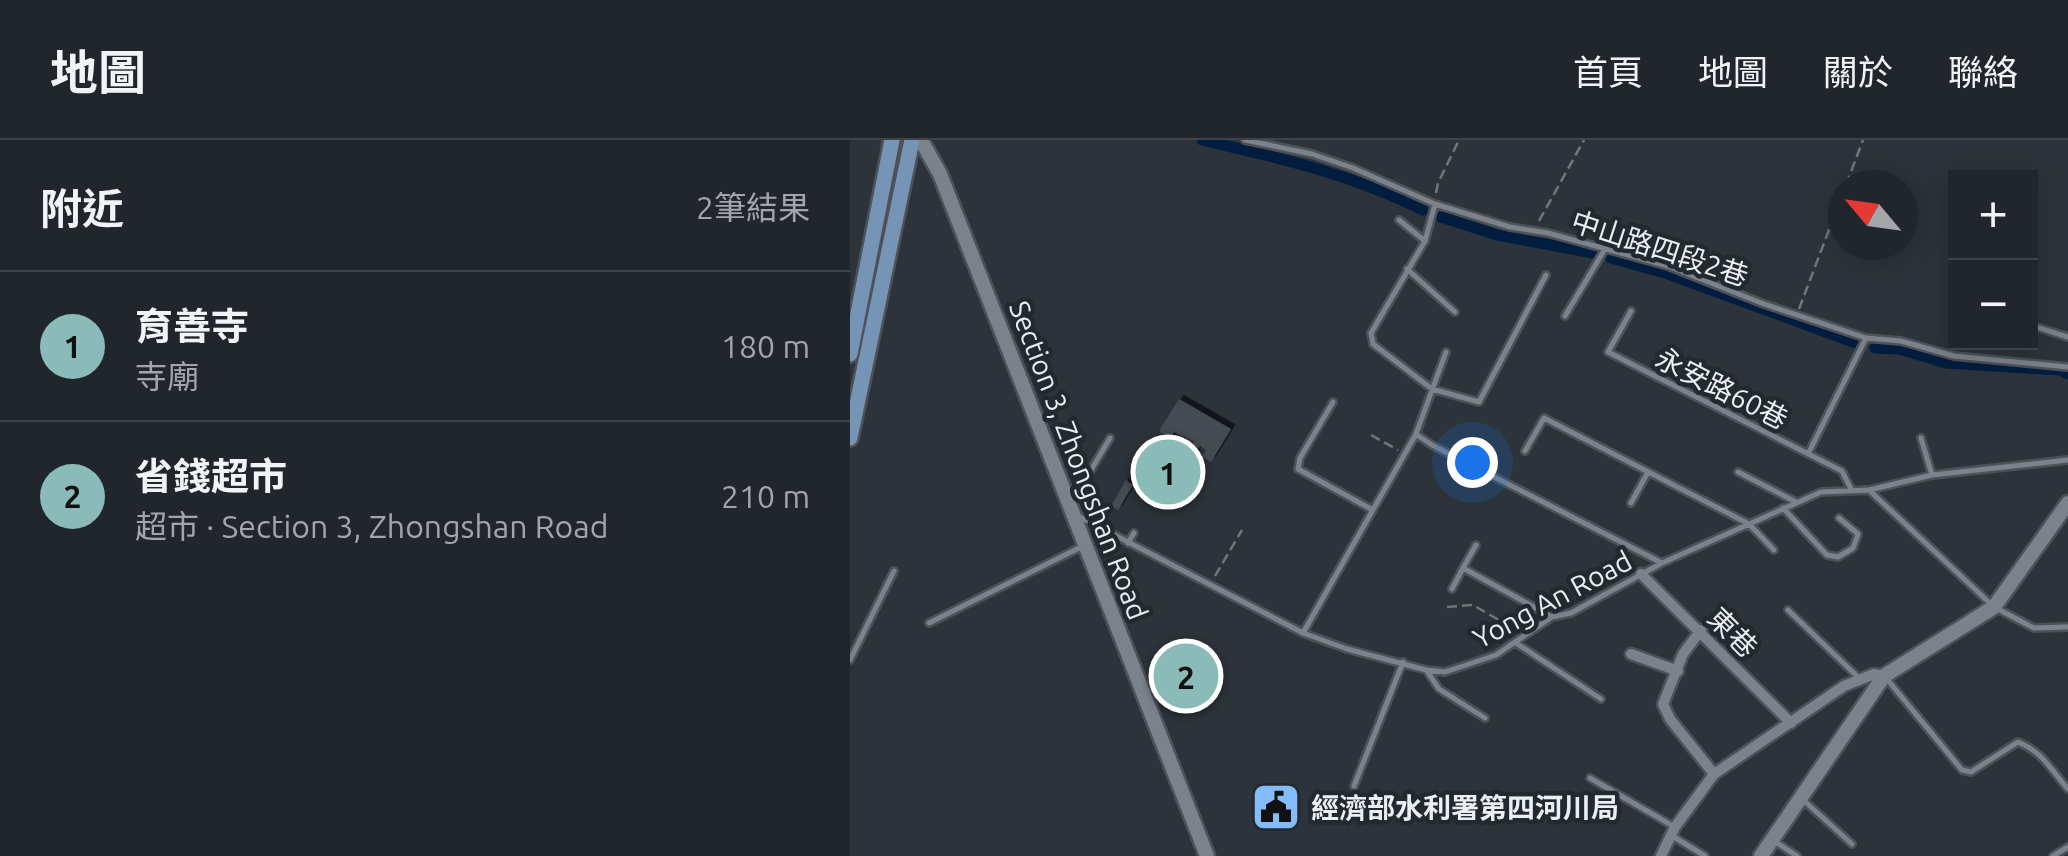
<!DOCTYPE html>
<html lang="zh-TW">
<meta charset="utf-8">
<style>
body{margin:0;font-family:Ubuntu,"Noto Sans TC",sans-serif;background:#2d3238;color:#f1f3f6}
.controls{position:absolute;right:30px;top:30px;display:grid;overflow:hidden;border-radius:0px;box-shadow:0 5px 25px #0003}
.controls button{width:90px;height:90px;display:grid;place-items:center;padding:0;border:0;border-bottom:2px solid #3e4348;background:#21262c;color:#f1f3f6;font:50px sans-serif}
.compass{position:absolute;left:978px;top:30px;width:90px;height:90px;border-radius:50%;background:#21262c;box-shadow:0 5px 25px #0003;rotate:299deg}
.you{position:absolute;left:622px;top:322px;width:35px;height:35px;margin:-25px;border:8px solid #fff;border-radius:50%;background:#1a73e8;box-shadow:0 0 0 15px #1a73e833}
.badge{display:grid;place-items:center;width:65px;height:65px;border-radius:50%;background:#8bbbb9;color:#111;font-size:32px;font-weight:700}
.pin{position:absolute;translate:-50% -50%;border:5px solid #fff;box-shadow:0 2px 10px #0006}
.list{margin:0;padding:0;list-style:none}
h2{display:flex;justify-content:space-between;align-items:center;height:130px;margin:0;padding:0 40px;font-size:42px}
h2 small{font-size:32px;font-weight:400;color:#a2a5a9}
.list li{display:grid;grid-template-columns:65px 1fr auto;gap:30px;align-items:center;box-sizing:border-box;height:150px;padding:0 40px;border-top:2px solid #3e4348}
.list b{display:block;font-size:38px;white-space:nowrap}
.list p{margin:0;font-size:32px;white-space:nowrap;color:#a2a5a9}
.list em{font-size:32px;font-style:normal;color:#a2a5a9}
.map{position:relative;flex:none;width:1218px;height:716px;overflow:hidden}
header{display:flex;align-items:center;gap:60px;box-sizing:border-box;height:140px;padding:0 50px;background:#21262c;border-bottom:2px solid #3e4348}
header strong{font-size:48px}
nav{display:flex;gap:55px;margin-inline-start:auto;font-size:35px}
main{display:flex}
aside{flex:1;background:#21262c}
.map>svg:first-child{display:block}
.lines{fill:none;stroke-linecap:round;stroke-linejoin:round}
.canal{stroke:#001d3f;stroke-width:11}
.building{fill:#444b52;fill-rule:evenodd;filter:url(#shadow)}
.lane-casing{stroke:#4d5158;stroke-width:10}
.street-casing{stroke:#4d5158;stroke-width:15}
.secondary-casing{stroke:#4d5158;stroke-width:19}
.primary-casing{stroke:#4d5158;stroke-width:20}
.path{stroke:#70767c;stroke-width:2.5;stroke-dasharray:10 5;stroke-linecap:butt}
.lane{stroke:#7b828b;stroke-width:5}
.street{stroke:#7b828b;stroke-width:10}
.secondary{stroke:#7b828b;stroke-width:14}
.primary{stroke:#7694b6;stroke-width:15}
.labels{text-anchor:middle;dominant-baseline:central;stroke-width:9;stroke-linejoin:round;paint-order:stroke}
.street-label{font-size:28px;fill:#ebeff4;stroke:#232930}
.poi-label{font-size:28px;font-weight:bold;fill:#ebeff4;stroke:#232930;text-anchor:start}
</style>
<header>
<strong>地圖</strong>
<nav><a>首頁</a><a>地圖</a><a>關於</a><a>聯絡</a></nav>
</header>
<main>
<aside>
<h2>附近<small>2筆結果</small></h2>
<ul class="list">
<li><span class="badge">1</span><div><b>育善寺</b><p>寺廟</p></div><em>180 m</em></li>
<li><span class="badge">2</span><div><b>省錢超市</b><p>超市 · Section 3, Zhongshan Road</p></div><em>210 m</em></li>
</ul>
</aside>
<div class="map">
<svg width="1218" height="716" viewBox="0 0 1218 716">
<defs>
<filter id="shadow"><feDropShadow dx="4.5" dy="-4.5" stdDeviation="0" flood-color="#0009"/></filter>
</defs>
<rect width="100%" height="100%" fill="#2c333a"/>
<g class="lines">
<path class="canal" d="M352 0C430 18 501 34 573 70
M591 77 647 95 743 113
M761 118 818 134 1006 203
M1025 208 1049 209 1096 223 1210 230 1218 234"/>
</g>
<path class="building" d="M329 259 381 289 361 322 352 316 356 310 350 306 342 320 349 324 329 363 318 357 323 349 319 347 315 355 303 350 308 341 303 338 298 347 289 342 308 303 312 305 317 296 309 291ZM324 292 344 301 335 317 317 308Z
M276 340 283 345 268 370 261 366Z"/>
<g class="lines">
<g class="lane-casing">
<path id="lane" d="M395 0 462 14 503 28 585 64 660 87 698 93 818 126 914 164 1016 198 1051 201 1104 216 1218 227
M585 64 575 101 521 193 523 204 582 249 629 262 696 135
M549 80 575 101
M557 129 605 172
M781 171 758 212 992 331 1001 349
M715 176 755 109
M1180 185 1218 197
M483 262 450 318 448 329 521 369
M567 295 582 305 812 423
M1071 298 1082 335
M675 311 694 278 899 384 924 410
M958 314 1016 198
M888 332 946 362
M1019 350 1144 467 1184 488 1218 487
M781 363 798 332
M221 364 260 298
M933 368 977 415 988 417 1003 408 1008 394 989 378
M230 377 453 493 497 509 576 530 595 532 646 515 702 477 721 473 812 423 971 352 1019 350 1082 335 1218 320
M278 403 284 393
M626 405 613 428 702 477
M602 449 613 428
M938 470 1009 538
M79 483 233 406
M453 493 566 294 596 212
M666 503 751 559
M0 520 44 431
M577 531 589 549 635 578
M1036 538 1112 630 1121 632 1168 602C1193 612 1201 630 1218 649
M740 638 823 686
M504 646 553 522
M952 659 1002 704
M824 697 855 716
M924 701 947 716
M1203 716 1218 707"/>
</g>
<g class="street-casing">
<path id="street" d="M791 434 941 583
M851 490 833 514 813 564 820 579 864 634
M781 514 828 531
M811 716 825 687 864 634 994 546 1024 534 1034 536"/>
</g>
<g class="secondary-casing">
<path id="secondary" d="M71 0 90 34 357 716
M911 716 1034 536 1144 467 1218 363"/>
</g>
<g class="primary-casing">
<path id="primary" d="M0 214 42 0
M0 298 62 0"/>
</g>
<path class="path" d="M996 45 1013 0
M586 53 588 43 609 0
M689 81 734 0
M949 169 993 53
M521 295 548 310
M365 436 392 390
M597 467 623 465 668 491"/>
<use href="#lane" class="lane"/>
<use href="#street" class="street"/>
<use href="#secondary" class="secondary"/>
<use href="#primary" class="primary"/>
</g>
<defs>
<g id="civic-square" transform="scale(2.5)"><rect x="-9" y="-9" width="18" height="18" rx="4" fill="#84bcfb" stroke="#232930"/><path d="M-.6-6.5H3V-4.5H.6V-3L4-1V1h2V6H-6V1h2V-1L-.6-3ZM-1.2 2.5V6h2.4V2.5Z" fill="#111"/></g>
</defs>
<g fill-rule="evenodd">
<use href="#civic-square" x="426" y="667"/>
</g>
<g class="labels">
<g class="street-label">
<text transform="translate(810 108) rotate(18)">中山路四段2巷</text>
<text transform="translate(872 248) rotate(27)">永安路60巷</text>
<text transform="translate(229 320) rotate(69)">Section 3, Zhongshan Road</text>
<text transform="translate(702 459) rotate(-28)">Yong An Road</text>
<text transform="translate(883 492) rotate(45)">東巷</text>
</g>
<g class="poi-label">
<text x="461" y="667">經濟部水利署第四河川局</text>
</g>
</g>
</svg>
<div class="controls">
<button>+</button>
<button>−</button>
</div>
<svg class="compass" viewBox="-18 -18 36 36"><path d="M0-13l5 13h-10z" fill="#e53935"/><path d="M0 13l5-13h-10z" fill="#a2a5a9"/></svg>
<div class="you"></div>
<div class="pin badge" style="left:318px;top:332px">1</div>
<div class="pin badge" style="left:336px;top:536px">2</div>
</div>
</main>
